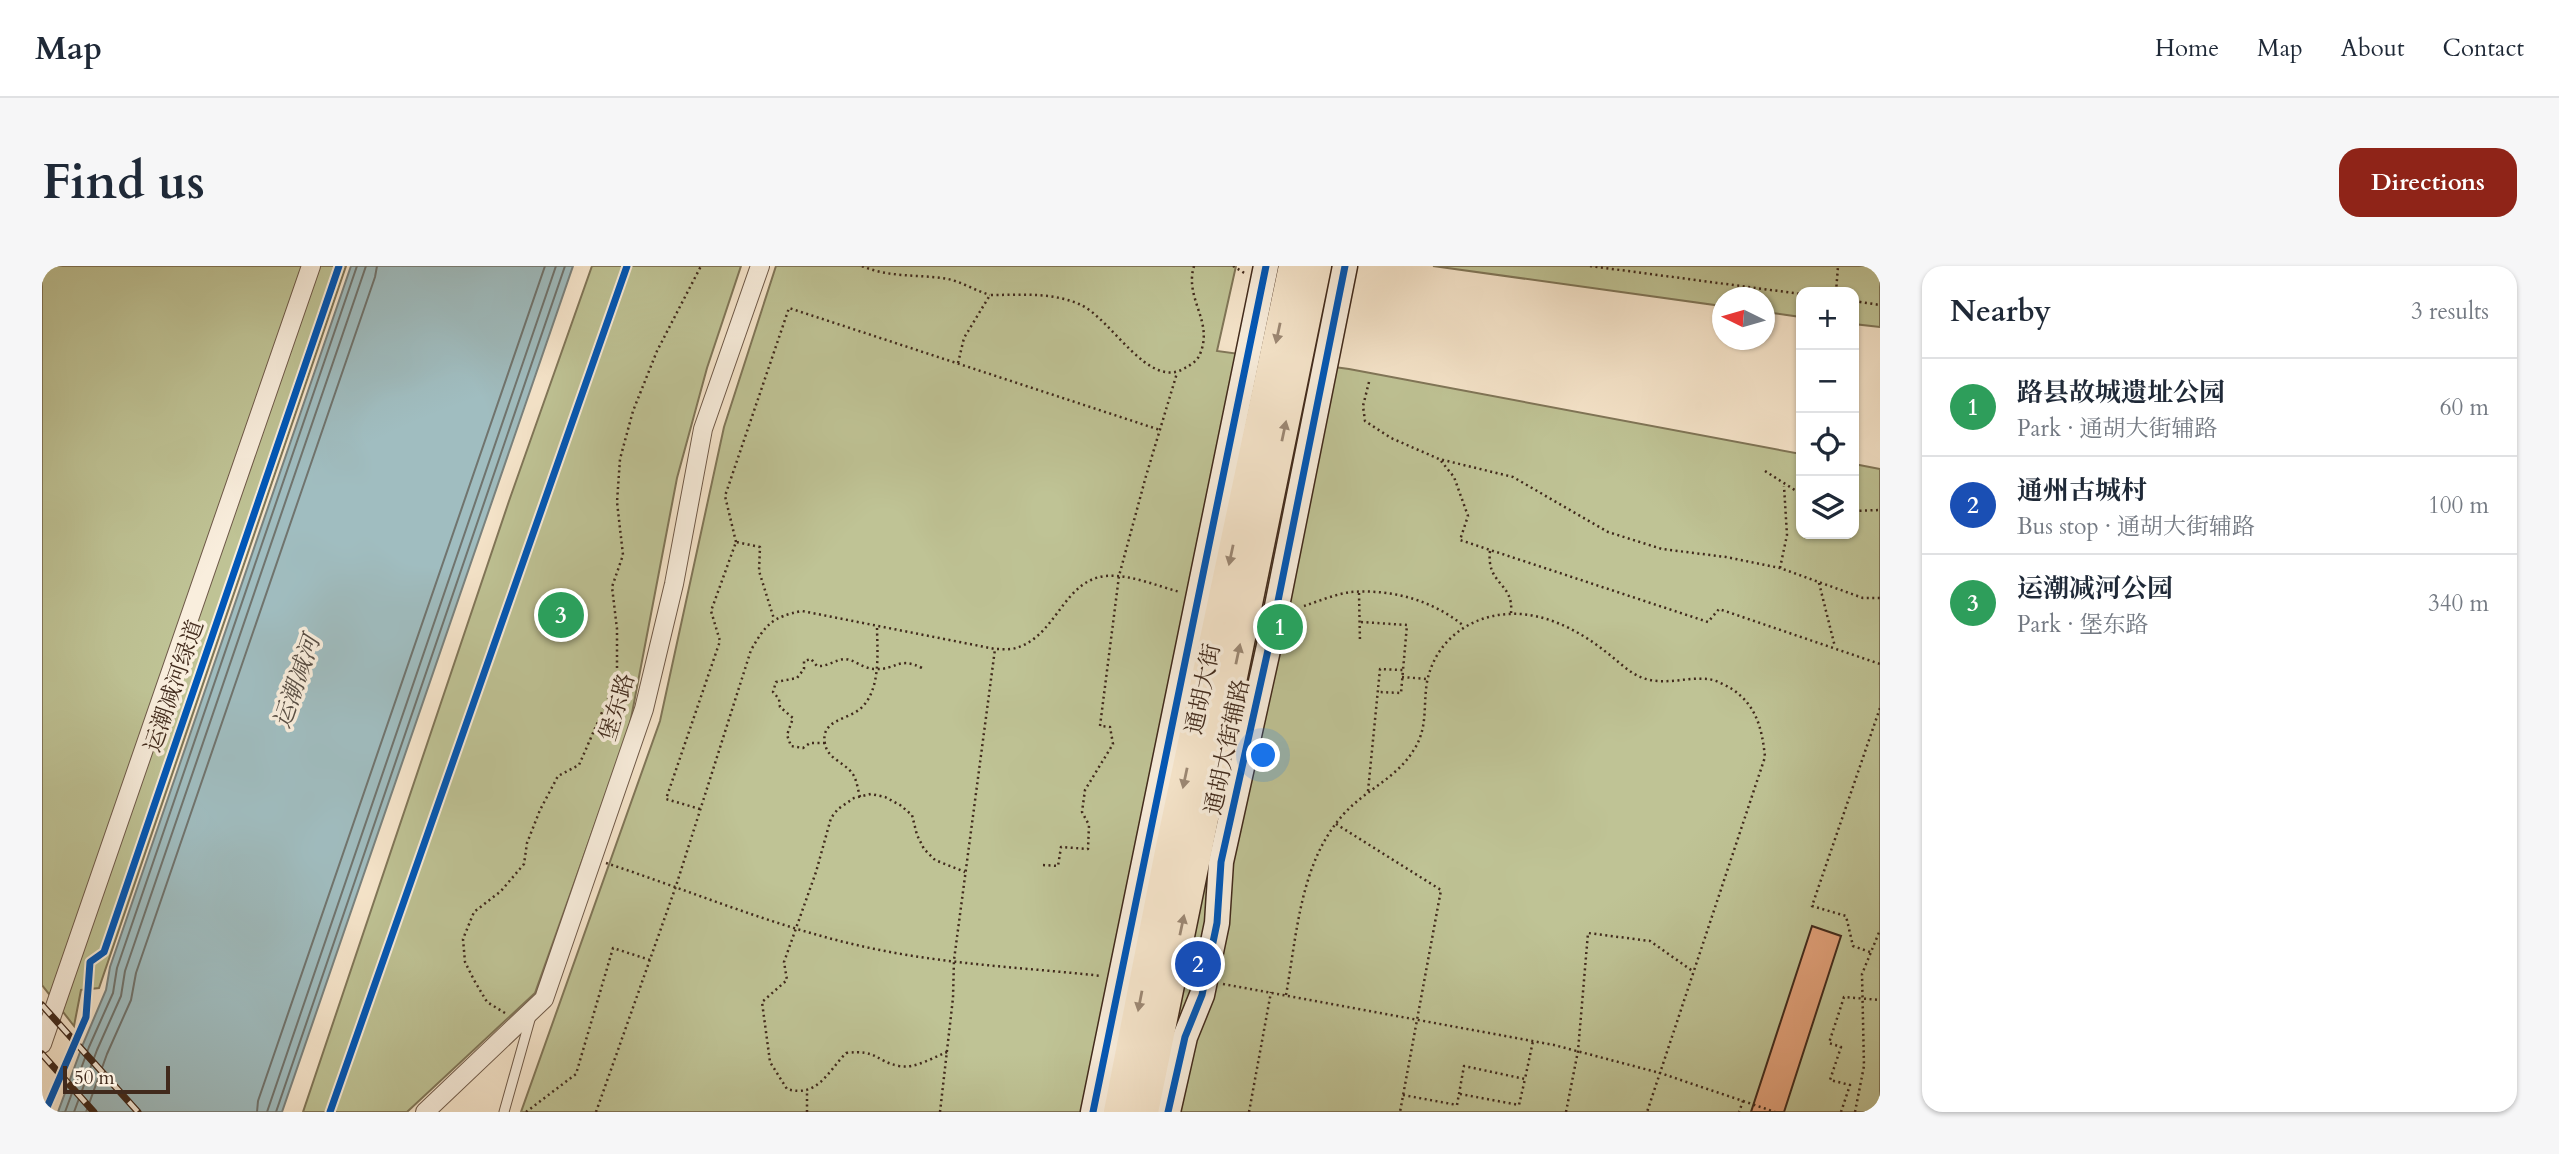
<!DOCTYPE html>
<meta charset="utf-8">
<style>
body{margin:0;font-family:Cardo,"Noto Serif SC",serif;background:#f6f6f7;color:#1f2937}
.controls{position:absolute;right:21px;top:21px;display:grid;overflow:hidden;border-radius:14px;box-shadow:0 2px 5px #0004}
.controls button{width:63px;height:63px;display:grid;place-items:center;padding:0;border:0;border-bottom:2px solid #e0e1e3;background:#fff;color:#1f2937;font:35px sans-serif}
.compass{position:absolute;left:1670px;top:21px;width:63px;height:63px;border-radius:50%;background:#fff;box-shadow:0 2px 5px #0004;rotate:275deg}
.scale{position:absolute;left:21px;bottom:18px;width:107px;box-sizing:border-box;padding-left:7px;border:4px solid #412a1c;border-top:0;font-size:19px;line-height:24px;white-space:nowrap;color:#412a1c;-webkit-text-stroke:5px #f9eedd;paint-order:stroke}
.you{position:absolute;left:1222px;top:490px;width:24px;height:24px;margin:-18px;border:5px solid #fff;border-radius:50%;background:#1a73e8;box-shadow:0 0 0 10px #1a73e833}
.badge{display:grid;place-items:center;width:46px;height:46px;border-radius:50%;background:#8f2418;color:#fff;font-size:23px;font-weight:700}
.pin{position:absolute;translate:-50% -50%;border:4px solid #fff;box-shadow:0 2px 7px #0006}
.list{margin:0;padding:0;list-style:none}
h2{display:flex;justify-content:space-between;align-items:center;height:91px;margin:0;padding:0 28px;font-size:30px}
h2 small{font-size:23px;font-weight:400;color:#747a83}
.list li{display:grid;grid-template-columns:46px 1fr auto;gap:21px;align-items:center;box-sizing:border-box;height:98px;padding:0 28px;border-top:2px solid #e0e1e3}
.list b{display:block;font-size:26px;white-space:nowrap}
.list p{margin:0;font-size:23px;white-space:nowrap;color:#747a83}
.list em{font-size:23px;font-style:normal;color:#747a83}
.icon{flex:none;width:38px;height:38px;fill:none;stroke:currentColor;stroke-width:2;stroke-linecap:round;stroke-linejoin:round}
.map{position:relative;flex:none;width:1838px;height:846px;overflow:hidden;border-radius:21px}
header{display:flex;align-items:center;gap:42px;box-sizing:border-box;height:98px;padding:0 35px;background:#fff;border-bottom:2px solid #e0e1e3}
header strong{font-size:33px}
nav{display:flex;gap:38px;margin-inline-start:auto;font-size:24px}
.intro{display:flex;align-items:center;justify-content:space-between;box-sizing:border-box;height:168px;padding:0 42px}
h1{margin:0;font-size:49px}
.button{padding:18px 32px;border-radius:21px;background:#8f2418;color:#fff;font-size:24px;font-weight:700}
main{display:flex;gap:42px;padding:0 42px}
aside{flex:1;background:#fff;border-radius:21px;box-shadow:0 2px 5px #0004}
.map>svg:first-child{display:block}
.green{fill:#bfc395;stroke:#807658;stroke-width:2}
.water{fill:#a0bdc0;stroke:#7a827e;stroke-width:2}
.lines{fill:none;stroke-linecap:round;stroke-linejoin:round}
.shore{stroke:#70746e;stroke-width:2}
.building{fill:#e4a37c;stroke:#412a1c;stroke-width:2}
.lane-casing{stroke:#6e5948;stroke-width:11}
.street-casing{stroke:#6e5948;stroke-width:20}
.secondary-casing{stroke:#412a1c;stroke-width:27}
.primary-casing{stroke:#412a1c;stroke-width:31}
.path{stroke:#412a1c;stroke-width:2.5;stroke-dasharray:2 3.5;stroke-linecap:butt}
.lane{stroke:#f9eedd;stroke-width:9}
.street{stroke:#f9eedd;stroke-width:18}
.secondary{stroke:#f9eedd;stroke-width:24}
.primary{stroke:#f6e5cb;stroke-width:28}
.rail-casing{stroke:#412a1c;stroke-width:7}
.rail{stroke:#f9eedd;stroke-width:4.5;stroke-dasharray:13;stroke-linecap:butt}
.cycleway-casing{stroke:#f9eedd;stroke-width:11}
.cycleway{stroke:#0057b8;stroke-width:7}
.oneway{fill:#9c8874}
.labels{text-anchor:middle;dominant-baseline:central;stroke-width:7;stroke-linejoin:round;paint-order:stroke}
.street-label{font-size:23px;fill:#412a1c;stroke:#f9eedd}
.water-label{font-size:24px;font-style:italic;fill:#594f45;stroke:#f9eedd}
</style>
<header>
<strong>Map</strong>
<nav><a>Home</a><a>Map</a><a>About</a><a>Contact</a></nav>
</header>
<div class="intro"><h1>Find us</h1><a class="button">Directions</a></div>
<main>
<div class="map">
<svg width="1838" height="846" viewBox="0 0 1838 846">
<rect width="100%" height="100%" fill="#f6e5cb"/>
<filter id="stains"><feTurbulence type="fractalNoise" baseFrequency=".00286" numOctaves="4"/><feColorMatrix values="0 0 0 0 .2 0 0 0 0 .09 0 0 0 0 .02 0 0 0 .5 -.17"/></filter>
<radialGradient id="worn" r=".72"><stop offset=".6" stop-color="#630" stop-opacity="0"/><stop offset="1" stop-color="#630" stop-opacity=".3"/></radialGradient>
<path class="green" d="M0 0H304L57 722 39 724 32 760 0 719Z
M550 0H699L665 102 635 212 587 463 493 727 365 846H261L467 235Z
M734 0H1194L1175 85 1307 103 1759 188V268H1812V198L1838 203V846H479L618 455 682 161Z
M1391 0H1838V61L1812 58V26H1759V51L1723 46 1722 32H1680V40Z"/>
<path class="water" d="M309 0H531L240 846H16L41 778 64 724 68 701Z"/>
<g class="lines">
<path class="shore" d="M23 846 47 781 71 727 75 702 315 0
M32 846 55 784 79 730 83 705 324 0
M44 846 65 788 89 734 94 707 333 11 335 0
M215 846 216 835 503 0
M225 846 514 0
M234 846 523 0"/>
</g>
<path class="building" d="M1770 660 1799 670 1742 846H1709Z"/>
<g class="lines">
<g class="lane-casing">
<path id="lane" d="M462 846 489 750"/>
</g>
<g class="street-casing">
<path id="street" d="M0 778 269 0
M383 846 502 733 602 443 632 318 661 163 718 0"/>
</g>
<g class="secondary-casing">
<path id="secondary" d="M1051 846 1224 0
M1126 846 1143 771 1160 729 1175 657 1179 596 1228 375 1303 0"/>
</g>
<g class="primary-casing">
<path id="primary" d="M1076 846 1127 586 1251 0
M1102 846 1275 0"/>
</g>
<path class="path" d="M820 0C847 12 877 8 906 13 920 16 934 25 948 29
M1191 0 1204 8
M1548 0 1759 28
M1794 26 1796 0
M1812 35 1838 39
M916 97 922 72 948 29C978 29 1009 26 1037 38 1070 52 1106 125 1143 102 1149 99 1156 94 1158 88 1172 55 1142 33 1152 0
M1327 116 1321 140 1323 155 1349 172 1397 193 1471 211 1566 266 1620 283 1684 291 1738 302 1821 332H1838
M1399 195 1412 211 1426 250 1418 274 1666 356 1677 343 1838 398
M1723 205 1759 228
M1812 245 1838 244
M694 276 683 230 747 42 1118 164
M1448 285C1444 319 1472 316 1469 347
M1738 302 1745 269 1742 220
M1777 317 1793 381
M1317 327 1318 376
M1262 340C1277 335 1294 328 1309 326 1350 323 1390 334 1422 360
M1319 356 1365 359 1361 404
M1360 411 1385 413
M783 477H768L761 482 749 480 745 469 751 452 738 441 737 433 731 426 734 416 755 412 762 403V395L769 393 775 400C785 401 793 394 802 393 812 393 821 403 833 403 855 404 856 390 880 402
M1326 525 1338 403 1361 404 1359 427 1336 426
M818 531C816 524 815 516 812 510 805 497 786 494 783 478 778 454 805 454 818 443 840 424 835 384 835 359
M658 543 624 533 678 375 669 345 694 276 718 281 717 305 732 353
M1294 558 1399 624 1358 846
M564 597C655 627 747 667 843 685 914 699 988 702 1060 710
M1001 599 1016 600 1019 581 1046 583 1047 559 1040 546 1043 524 1071 478 1068 461 1058 460 1077 310 1104 210 1135 107
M1828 686 1811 680 1804 650 1770 640 1838 442
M1181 718 1512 779 1618 807 1701 835 1697 846
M1244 729C1255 668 1258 598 1300 550 1322 524 1355 513 1373 482 1386 460 1381 440 1385 416 1393 375 1428 349 1468 348 1502 346 1538 365 1564 386 1579 397 1589 410 1608 414 1627 418 1647 411 1666 413 1674 414 1683 419 1690 423 1715 440 1720 463 1723 491L1605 846
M463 747 445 736 432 714 423 696 421 673 432 646 459 625 482 598 485 577 498 544 516 510 537 499 575 412V363L570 321 581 289 575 236 578 193 591 145 615 85 659 0
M905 786C890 792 873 803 857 800 833 795 835 783 804 787 785 807 775 832 745 823L728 796 720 736 745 714 742 696 774 606 789 552 796 543 812 532 829 528 843 531 858 539 870 549 875 569 882 583 893 594 923 606
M1418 828 1477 839 1483 813
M1361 829 1415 839 1422 800 1483 813 1491 775
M1701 835 1733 846
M484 846 534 808 571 682 608 694
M554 846 634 620 709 384C724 358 730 351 760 345L953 383C960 383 968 384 974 382 1015 370 1021 314 1064 310 1088 308 1115 320 1138 326
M765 846V825
M898 846 911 732 912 694 953 383
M1207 846 1229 726
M1524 846 1536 785 1546 667 1608 675 1652 706
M1799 846 1808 819 1788 814 1799 781 1787 777 1802 731 1838 734
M1813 846 1822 800 1820 708 1838 664"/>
<use href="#lane" class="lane"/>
<use href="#street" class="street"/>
<use href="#secondary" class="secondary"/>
<use href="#primary" class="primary"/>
<g class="rail-casing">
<path id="rail" d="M0 739 96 846
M0 788 52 846"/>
</g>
<use href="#rail" class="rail"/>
<g class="cycleway-casing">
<path id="cycleway" d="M3 846 44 751 48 696 62 686 297 0
M288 846 585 0
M1051 846 1224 0
M1126 846 1143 771 1160 729 1175 657 1179 596 1228 375 1303 0"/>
</g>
<use href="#cycleway" class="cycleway"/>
</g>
<defs><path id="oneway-solid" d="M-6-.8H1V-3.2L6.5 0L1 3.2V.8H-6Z" transform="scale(1.75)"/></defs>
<g class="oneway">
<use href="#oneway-solid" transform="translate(1236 67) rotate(102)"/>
<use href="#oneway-solid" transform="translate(1242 165) rotate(-78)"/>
<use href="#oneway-solid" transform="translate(1189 289) rotate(102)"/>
<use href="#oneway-solid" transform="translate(1196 388) rotate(-78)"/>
<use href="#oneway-solid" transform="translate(1143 512) rotate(102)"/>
<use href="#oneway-solid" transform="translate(1140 659) rotate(-78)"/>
<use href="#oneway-solid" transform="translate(1098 735) rotate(101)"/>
</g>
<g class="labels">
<g class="street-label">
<text transform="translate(132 420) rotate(-71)">运潮减河绿道</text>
<text transform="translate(1161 423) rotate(-78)">通胡大街</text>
<text transform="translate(575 441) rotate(-73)">堡东路</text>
<text transform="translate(1185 481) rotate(-78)">通胡大街辅路</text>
</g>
<g class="water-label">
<text transform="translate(255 416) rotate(-71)">运潮减河</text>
</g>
</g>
<rect width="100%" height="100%" filter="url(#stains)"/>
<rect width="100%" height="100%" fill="url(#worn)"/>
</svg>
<div class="controls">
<button>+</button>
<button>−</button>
<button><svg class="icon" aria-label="locate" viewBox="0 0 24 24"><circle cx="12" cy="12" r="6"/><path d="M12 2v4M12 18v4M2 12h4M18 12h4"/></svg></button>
<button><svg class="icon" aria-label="layers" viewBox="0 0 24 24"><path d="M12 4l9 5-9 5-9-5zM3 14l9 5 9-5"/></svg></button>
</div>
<svg class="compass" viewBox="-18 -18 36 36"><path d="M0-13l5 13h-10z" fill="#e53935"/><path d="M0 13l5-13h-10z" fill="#747a83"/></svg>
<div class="scale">50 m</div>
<div class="you"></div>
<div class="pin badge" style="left:1238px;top:361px;background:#2e9e5b">1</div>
<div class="pin badge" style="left:1156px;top:698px;background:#1a4fb4">2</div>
<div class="pin badge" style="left:519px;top:349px;background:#2e9e5b">3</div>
</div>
<aside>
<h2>Nearby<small>3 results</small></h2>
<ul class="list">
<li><span class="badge" style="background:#2e9e5b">1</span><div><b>路县故城遗址公园</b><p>Park · 通胡大街辅路</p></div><em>60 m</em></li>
<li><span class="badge" style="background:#1a4fb4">2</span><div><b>通州古城村</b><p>Bus stop · 通胡大街辅路</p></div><em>100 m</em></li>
<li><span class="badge" style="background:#2e9e5b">3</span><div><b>运潮减河公园</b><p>Park · 堡东路</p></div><em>340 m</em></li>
</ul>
</aside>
</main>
